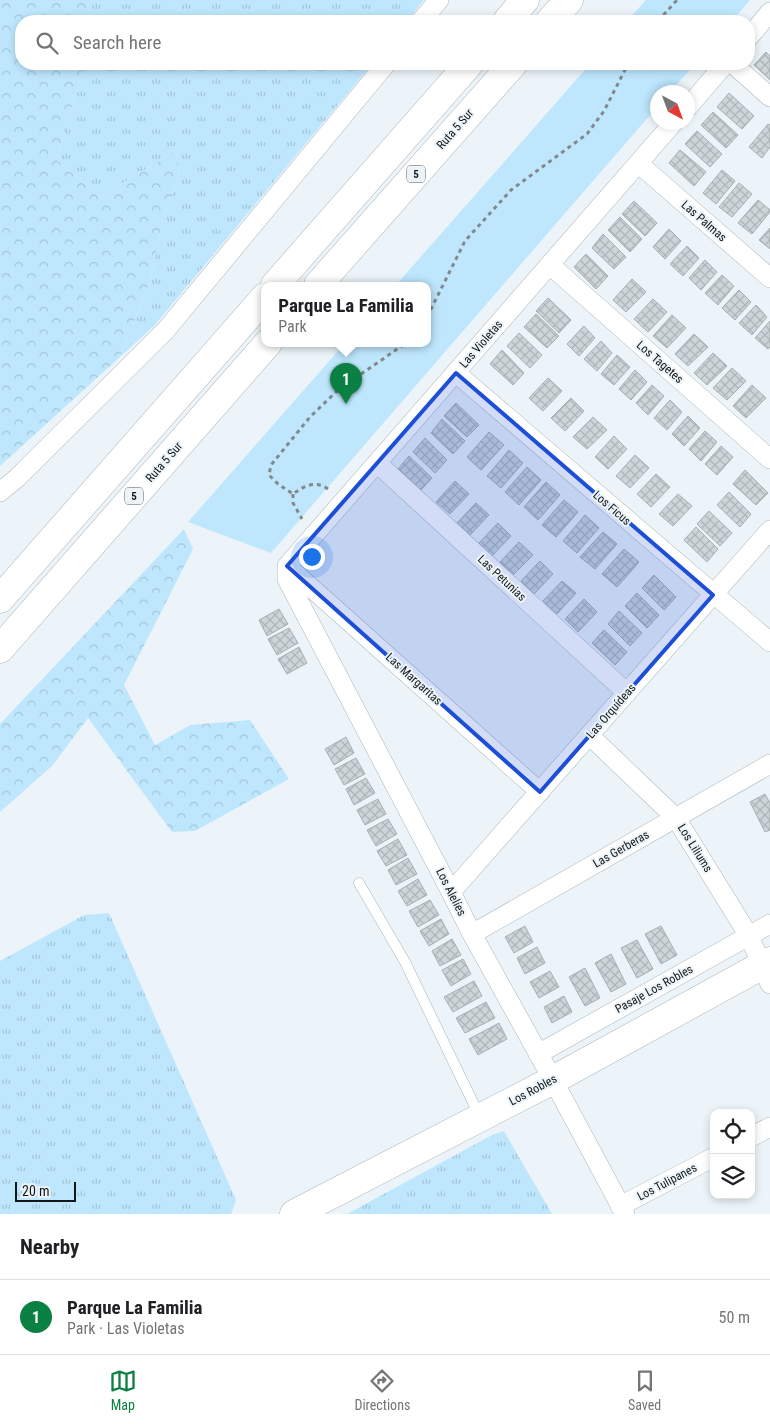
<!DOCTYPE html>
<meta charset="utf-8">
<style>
body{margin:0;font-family:"Roboto Condensed",sans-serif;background:#f2f2f2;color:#202124}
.controls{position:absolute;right:15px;bottom:15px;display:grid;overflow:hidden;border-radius:10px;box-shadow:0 2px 8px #0003}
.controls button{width:45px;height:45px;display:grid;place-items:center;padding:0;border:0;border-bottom:1px solid #e0e0e0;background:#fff;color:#202124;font:25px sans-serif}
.compass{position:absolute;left:650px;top:85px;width:45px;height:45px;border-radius:50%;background:#fff;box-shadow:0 2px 8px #0003;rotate:139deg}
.scale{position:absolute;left:15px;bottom:12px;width:61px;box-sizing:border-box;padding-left:5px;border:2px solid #141719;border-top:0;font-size:14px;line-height:18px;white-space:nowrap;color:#141719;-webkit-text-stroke:4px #ecf4f9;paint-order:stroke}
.you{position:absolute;left:311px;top:556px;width:18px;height:18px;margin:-12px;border:4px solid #fff;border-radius:50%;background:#1a73e8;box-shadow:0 0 0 8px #1a73e833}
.badge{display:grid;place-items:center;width:32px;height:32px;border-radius:50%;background:#0b8043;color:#fff;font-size:16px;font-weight:700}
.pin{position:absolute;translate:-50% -41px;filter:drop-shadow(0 1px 2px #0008)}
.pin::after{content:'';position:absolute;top:26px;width:18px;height:15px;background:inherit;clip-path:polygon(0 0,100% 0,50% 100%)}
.popup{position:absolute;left:261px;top:282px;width:170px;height:65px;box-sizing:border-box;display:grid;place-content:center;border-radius:10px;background:#fff;filter:drop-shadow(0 1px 4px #0005);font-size:16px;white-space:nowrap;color:#757577}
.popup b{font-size:19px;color:#202124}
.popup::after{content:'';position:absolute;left:50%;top:100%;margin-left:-10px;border:10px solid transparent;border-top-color:#fff}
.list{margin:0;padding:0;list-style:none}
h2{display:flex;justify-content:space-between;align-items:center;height:65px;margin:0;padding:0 20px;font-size:21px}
h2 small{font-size:16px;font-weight:400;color:#757577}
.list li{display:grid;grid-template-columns:32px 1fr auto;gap:15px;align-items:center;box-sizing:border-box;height:75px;padding:0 20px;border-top:1px solid #e0e0e0}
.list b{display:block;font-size:19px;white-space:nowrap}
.list p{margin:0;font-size:16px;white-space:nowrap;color:#757577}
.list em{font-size:16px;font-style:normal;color:#757577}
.icon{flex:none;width:28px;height:28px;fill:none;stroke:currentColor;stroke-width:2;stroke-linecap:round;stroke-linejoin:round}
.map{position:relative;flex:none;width:770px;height:1214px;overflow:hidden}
.search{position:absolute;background:#fff;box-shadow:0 2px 8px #0003;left:15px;right:15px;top:15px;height:55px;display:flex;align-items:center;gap:12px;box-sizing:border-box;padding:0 18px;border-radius:20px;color:#757577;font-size:19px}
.sheet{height:140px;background:#fff}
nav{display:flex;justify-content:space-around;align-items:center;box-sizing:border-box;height:70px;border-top:1px solid #e0e0e0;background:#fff;font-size:14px;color:#757577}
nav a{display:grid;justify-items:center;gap:2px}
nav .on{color:#0b8043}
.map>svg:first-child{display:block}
.grass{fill:url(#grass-tufts)}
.forest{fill:url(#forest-crowns)}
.green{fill:#bee7fd}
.building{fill:url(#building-cross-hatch);stroke:#a7afb3}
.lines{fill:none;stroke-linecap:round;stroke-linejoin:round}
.lane-casing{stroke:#adb5b9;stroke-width:11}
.street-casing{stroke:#adb5b9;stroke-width:20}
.secondary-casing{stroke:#adb5b9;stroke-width:29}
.highway-casing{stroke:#adb5b9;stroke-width:29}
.path{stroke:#82888b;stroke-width:3;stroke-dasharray:4 4;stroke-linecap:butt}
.lane{stroke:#fff;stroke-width:10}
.street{stroke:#fff;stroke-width:19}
.secondary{stroke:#fff;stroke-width:28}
.highway{stroke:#fff;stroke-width:28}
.marked{fill:#1d4ed8;fill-opacity:0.2;stroke:#1d4ed8;stroke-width:4;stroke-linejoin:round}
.labels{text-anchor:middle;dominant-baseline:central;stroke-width:4;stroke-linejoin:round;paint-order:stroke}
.shield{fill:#ecf4f9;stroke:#55595c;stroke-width:1}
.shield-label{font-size:11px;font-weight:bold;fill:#141719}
.street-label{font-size:12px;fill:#141719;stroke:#ecf4f9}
</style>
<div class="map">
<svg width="770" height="1214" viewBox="0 0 770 1214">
<defs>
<pattern id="grass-tufts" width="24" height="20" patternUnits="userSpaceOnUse" patternTransform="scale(1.25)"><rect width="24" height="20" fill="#bee7fd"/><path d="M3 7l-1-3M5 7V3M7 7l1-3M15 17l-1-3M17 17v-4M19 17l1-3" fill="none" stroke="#a2c5d8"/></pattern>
<pattern id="forest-crowns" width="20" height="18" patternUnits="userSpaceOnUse" patternTransform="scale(1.25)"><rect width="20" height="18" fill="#bee7fd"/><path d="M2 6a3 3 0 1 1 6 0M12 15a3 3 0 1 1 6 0" fill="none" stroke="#a2c5d8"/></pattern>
<pattern id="building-cross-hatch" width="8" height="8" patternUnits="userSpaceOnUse" patternTransform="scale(1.25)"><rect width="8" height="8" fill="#cdd5da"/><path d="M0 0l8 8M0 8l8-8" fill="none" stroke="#afb6ba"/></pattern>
</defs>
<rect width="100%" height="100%" fill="#ecf4f9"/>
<path class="grass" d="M87 0H424L407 21H87Z
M84 64H372L154 326 120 357 150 281 165 209 179 177 177 150 100 197 57 160Z
M109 913 236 1200 231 1214H0V961L84 915Z
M504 1131 552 1214H347L492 1135Z"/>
<path class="forest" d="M0 0H87V21H21V64H84L57 160 100 197 177 150 179 177 165 209 150 281 120 357 0 466Z
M184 529 193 549 124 685 155 745 190 725 250 720 289 779 195 831 172 832 88 718 52 766 0 812V724Z"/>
<path class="green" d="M646 0H750L732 21H627Z
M590 64H695L670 92H658L657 107 271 553 188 522 345 343H427V285H396Z"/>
<path class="building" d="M766 52 770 56V80L754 65Z
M729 93 754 116 742 129 717 107Z
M713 112 738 135 726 148 701 125Z
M768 124 770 125V147L762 158 749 147Z
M697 131 722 154 710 167 685 144Z
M680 150 706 172 694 186 669 163Z
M722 170 735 181 716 204 703 193Z
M739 183 752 194 732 217 719 207Z
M758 200 770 210V212L752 234 738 223Z
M634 201 657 223 645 236 622 214Z
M620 217 642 239 630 252 608 230Z
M770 228V249L759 240Z
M669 229 681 241 665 259 653 247Z
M603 234 626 257 614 269 592 248Z
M687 246 699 258 683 276 670 264Z
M586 254 608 276 596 289 574 267Z
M705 260 717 272 701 290 689 278Z
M722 275 734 286 718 305 705 293Z
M632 279 646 292 626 312 613 300Z
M739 290 751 302 735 320 722 308Z
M548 298 571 320 559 333 536 311Z
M653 299 667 312 648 332 634 319Z
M756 305 767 317 752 335 739 323Z
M536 314 559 336 547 348 524 327Z
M672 315 686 328 667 348 653 336Z
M770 321V347L768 349 755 338Z
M584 326 595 338 579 356 567 344Z
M519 333 542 355 530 368 507 346Z
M694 334 708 347 688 366 675 354Z
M601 341 612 353 597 371 584 359Z
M502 350 524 373 513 385 490 364Z
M713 353 727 366 707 385 694 373Z
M617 355 630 367 614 385 601 374Z
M732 368 746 381 727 400 713 388Z
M635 370 647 382 631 400 619 389Z
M548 378 562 391 543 411 529 398Z
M652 385 664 396 648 415 636 403Z
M752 385 766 398 746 418 733 406Z
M571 398 584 411 565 431 551 418Z
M670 400 682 412 667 430 654 418Z
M456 403 479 425 467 437 444 416Z
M688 416 700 428 684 446 672 434Z
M593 417 607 430 587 449 573 437Z
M442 419 465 441 453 454 431 433Z
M705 431 717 442 701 461 689 449Z
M489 432 504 445 481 470 467 457Z
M614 436 627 449 608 469 595 457Z
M425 438 447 460 435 473 413 452Z
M721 446 733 457 717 475 705 464Z
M509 450 523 463 501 488 487 476Z
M635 455 649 468 630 488 616 476Z
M409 456 432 478 420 491 398 469Z
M527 467 541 480 519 505 505 492Z
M745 470 768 493 756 505 733 484Z
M656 474 670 487 651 507 637 494Z
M455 481 469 494 450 514 436 502Z
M546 482 560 495 538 520 524 507Z
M729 492 751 514 740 527 717 505Z
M678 494 692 506 673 526 659 514Z
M564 500 578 512 556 537 542 525Z
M476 503 489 515 470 535 457 523Z
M709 511 732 533 720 546 697 524Z
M585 515 599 528 577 553 563 541Z
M498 523 511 536 492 556 479 543Z
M696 527 718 549 707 562 684 540Z
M603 532 617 544 595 569 580 557Z
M519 542 533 555 513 575 500 562Z
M624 549 639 562 617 587 602 574Z
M540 561 553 574 534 594 521 581Z
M654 575 676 597 664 610 642 588Z
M562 581 576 593 557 614 543 601Z
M637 593 659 615 647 628 625 606Z
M584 599 597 612 578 632 565 619Z
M279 609 288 624 267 636 259 620Z
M619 611 642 633 630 646 608 624Z
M289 628 298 643 277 655 268 639Z
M604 630 627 652 615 665 592 643Z
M299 647 307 663 287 674 278 659Z
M346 737 354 753 334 765 325 749Z
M356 758 365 774 344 785 335 769Z
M366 778 375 793 354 805 346 789Z
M765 794 770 803V830L765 832 750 802Z
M378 799 386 814 365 825 357 810Z
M388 819 397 834 376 846 367 830Z
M398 839 407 855 386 866 377 851Z
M408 858 417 874 396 885 388 870Z
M418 879 427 895 407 906 398 891Z
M430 900 439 915 418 927 409 911Z
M441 919 449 934 429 946 420 931Z
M525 926 533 942 514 953 505 937Z
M661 926 677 955 661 964 645 934Z
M452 939 461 955 440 966 432 951Z
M637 940 653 969 637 978 621 948Z
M537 947 545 963 525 974 517 958Z
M611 954 626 984 611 992 595 963Z
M463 959 471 974 451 986 442 970Z
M585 968 600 998 585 1006 569 977Z
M550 971 559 987 539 998 530 982Z
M474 981 482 996 453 1012 444 997Z
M564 996 572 1012 552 1023 544 1007Z
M486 1002 495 1018 465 1033 456 1018Z
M499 1023 507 1039 478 1055 469 1039Z"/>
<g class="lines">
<g class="lane-casing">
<path id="lane" d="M359 883 405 962 480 1117"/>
</g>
<g class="street-casing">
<path id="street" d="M421 21 439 0
M749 37 770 12
M733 64 770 97
M688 107 725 64
M638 163 770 278
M550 265 770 459
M456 373 770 642
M377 463 627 693
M0 492 17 478 166 330 386 64
M287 566V579L451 892 472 934 553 1080 625 1214
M287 566 674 122
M287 566 540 792
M589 735 676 818 749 936 770 984
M451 892 770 530
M472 934 770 764
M538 1054 770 924
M751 1137 770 1127
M620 1206 714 1157"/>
</g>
<g class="secondary-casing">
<path id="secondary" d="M294 1214 553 1080 770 961"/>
</g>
<g class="highway-casing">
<path id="highway" d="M507 21 525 0
M550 21 569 0
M275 285 469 64
M318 285 513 64
M0 599 265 297
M0 649 268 343"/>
</g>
<path class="path" d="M658 21 677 0
M427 317 465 241 511 190 587 134 604 111 628 64
M328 489C315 480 304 486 293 494L278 484 269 475 271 465 310 417 338 390 406 343
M293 494V503L302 519"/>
<use href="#lane" class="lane"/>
<use href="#street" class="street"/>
<use href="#secondary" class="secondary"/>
<use href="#highway" class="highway"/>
</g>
<path class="marked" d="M456 373 713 595 540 792 287 566Z"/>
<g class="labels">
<g class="shield">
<rect x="407" y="165.5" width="18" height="17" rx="4"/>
<rect x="125" y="487.5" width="18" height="17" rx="4"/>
</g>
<g class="shield-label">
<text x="416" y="174">5</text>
<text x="134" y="496">5</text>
</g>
<g class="street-label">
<text transform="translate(455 129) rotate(-49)">Ruta 5 Sur</text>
<text transform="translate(704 221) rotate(41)">Las Palmas</text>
<text transform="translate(481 344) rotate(-49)">Las Violetas</text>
<text transform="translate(660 362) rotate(41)">Los Tagetes</text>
<text transform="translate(164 462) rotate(-49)">Ruta 5 Sur</text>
<text transform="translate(612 508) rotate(41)">Los Ficus</text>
<text transform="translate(502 578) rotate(43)">Las Petunias</text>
<text transform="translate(414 679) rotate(42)">Las Margaritas</text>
<text transform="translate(611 711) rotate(-49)">Las Orquídeas</text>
<text transform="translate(695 848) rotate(58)">Los Liliums</text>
<text transform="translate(621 849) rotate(-30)">Las Gerberas</text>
<text transform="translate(451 892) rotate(63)">Los Alelíes</text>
<text transform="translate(654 989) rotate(-29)">Pasaje Los Robles</text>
<text transform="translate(533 1090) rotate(-28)">Los Robles</text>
<text transform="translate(667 1182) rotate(-28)">Los Tulipanes</text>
</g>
</g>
</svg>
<div class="controls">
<button><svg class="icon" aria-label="locate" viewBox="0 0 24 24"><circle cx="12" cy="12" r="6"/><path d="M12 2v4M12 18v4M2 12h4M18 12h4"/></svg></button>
<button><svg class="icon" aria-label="layers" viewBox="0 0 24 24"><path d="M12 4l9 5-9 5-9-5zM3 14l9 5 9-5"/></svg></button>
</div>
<svg class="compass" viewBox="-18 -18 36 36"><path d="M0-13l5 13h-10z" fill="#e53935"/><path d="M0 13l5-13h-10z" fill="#757577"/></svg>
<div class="scale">20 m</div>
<div class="you"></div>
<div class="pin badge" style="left:346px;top:404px">1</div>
<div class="popup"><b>Parque La Familia</b>Park</div>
<div class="search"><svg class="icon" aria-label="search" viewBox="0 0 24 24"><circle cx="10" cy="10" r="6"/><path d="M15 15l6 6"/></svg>Search here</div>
</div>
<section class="sheet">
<h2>Nearby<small></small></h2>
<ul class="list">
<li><span class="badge">1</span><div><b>Parque La Familia</b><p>Park · Las Violetas</p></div><em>50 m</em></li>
</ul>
</section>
<nav>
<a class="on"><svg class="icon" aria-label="map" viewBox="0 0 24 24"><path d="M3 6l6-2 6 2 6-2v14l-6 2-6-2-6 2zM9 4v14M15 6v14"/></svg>Map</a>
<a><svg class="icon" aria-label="directions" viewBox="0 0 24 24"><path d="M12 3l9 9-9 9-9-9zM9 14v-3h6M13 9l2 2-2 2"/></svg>Directions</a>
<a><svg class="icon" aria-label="saved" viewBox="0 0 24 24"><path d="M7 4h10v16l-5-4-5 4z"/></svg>Saved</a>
</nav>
